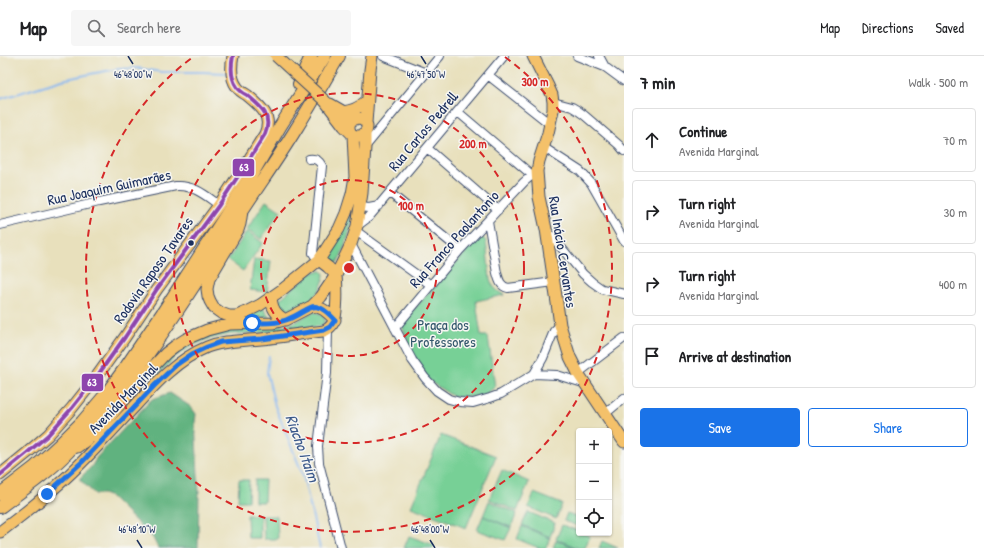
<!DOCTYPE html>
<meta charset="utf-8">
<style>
body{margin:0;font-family:"Patrick Hand",sans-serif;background:#f6f6f6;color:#202124}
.controls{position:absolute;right:12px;bottom:12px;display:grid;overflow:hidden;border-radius:4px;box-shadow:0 1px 3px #0004}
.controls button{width:36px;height:36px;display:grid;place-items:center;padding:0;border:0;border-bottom:1px solid #e0e0e0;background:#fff;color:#202124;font:20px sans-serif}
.stop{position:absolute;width:12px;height:12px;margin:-9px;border:3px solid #1a73e8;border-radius:50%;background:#fff}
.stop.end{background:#1a73e8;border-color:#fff;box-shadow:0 1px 4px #0008}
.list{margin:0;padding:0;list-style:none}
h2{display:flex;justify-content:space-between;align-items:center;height:52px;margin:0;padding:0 16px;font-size:17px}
h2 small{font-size:13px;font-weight:400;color:#757577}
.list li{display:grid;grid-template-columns:26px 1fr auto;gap:12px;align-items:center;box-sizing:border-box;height:64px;margin:0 8px 8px;padding:0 8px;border:1px solid #e0e0e0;border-radius:4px}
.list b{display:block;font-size:15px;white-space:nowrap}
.list p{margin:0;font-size:13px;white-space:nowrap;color:#757577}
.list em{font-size:13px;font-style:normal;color:#757577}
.actions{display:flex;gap:8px;padding:12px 16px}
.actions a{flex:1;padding:9px 0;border:1px solid #1a73e8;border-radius:4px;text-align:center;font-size:14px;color:#1a73e8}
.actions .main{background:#1a73e8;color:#fff}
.icon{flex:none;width:22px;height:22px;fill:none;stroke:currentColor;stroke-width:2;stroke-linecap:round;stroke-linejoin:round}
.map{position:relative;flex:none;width:624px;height:492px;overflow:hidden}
header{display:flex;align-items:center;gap:24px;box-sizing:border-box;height:56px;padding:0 20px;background:#fff;border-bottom:1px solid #e0e0e0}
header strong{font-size:19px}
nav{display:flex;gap:22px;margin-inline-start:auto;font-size:14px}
.search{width:280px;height:36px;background:#f6f6f6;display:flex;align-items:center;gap:10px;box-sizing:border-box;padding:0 14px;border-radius:4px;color:#757577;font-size:15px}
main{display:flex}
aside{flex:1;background:#fff}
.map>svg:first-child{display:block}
.green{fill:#77d096;stroke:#49807a}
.forest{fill:#61b27f;stroke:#3e706e}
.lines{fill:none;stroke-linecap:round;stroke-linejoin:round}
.stream{stroke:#84b6f0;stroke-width:2}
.minor-casing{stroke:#3a4a6c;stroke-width:10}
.major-casing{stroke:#3a4a6c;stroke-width:13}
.highway-casing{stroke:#3a4a6c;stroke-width:14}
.minor{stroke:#fff;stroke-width:8}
.major{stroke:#f4c16a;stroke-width:11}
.highway{stroke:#f4c16a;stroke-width:12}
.major-bridge-casing{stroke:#3a4a6c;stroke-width:13;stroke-linecap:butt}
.major-bridge{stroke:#f4c16a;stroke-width:11}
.bus-1-casing{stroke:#f6f6f2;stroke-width:7}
.bus-1{stroke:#8e44ad;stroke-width:4}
.route{stroke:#1a73e8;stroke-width:5}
.ticks{fill:none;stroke:#1b2f5e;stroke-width:1.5}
.ring{fill:none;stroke:#d62828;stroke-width:2;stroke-dasharray:7 5}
.bus-dot{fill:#1b2f5e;stroke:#f6f6f2;stroke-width:1.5}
.labels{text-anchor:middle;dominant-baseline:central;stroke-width:3;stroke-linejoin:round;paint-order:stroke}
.street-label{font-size:15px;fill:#1b2f5e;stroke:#f6f6f2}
.park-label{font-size:15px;fill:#32576c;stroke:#f6f6f2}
.water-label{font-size:16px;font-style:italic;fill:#3a588a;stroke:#f6f6f2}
.ticks-label{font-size:10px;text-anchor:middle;fill:#1b2f5e;stroke:#f6f6f2;stroke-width:3;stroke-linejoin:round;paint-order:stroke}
.centre{fill:#d62828;stroke:#f6f6f2;stroke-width:2}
.ring-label{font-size:12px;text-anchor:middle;font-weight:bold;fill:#d62828;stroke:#f6f6f2;stroke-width:3;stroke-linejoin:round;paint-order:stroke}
.line-badge{stroke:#f6f6f2;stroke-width:1.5}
.badge-label{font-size:11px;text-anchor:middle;font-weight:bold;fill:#fff}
</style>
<header>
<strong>Map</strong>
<div class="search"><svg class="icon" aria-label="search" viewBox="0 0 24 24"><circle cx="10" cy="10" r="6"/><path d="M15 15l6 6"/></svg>Search here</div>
<nav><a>Map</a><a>Directions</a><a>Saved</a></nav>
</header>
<main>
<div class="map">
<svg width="624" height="492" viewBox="0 0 624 492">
<rect width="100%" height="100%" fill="#f6f6f2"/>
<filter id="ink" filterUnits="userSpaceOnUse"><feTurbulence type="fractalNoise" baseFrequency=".025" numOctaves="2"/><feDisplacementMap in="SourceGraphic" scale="8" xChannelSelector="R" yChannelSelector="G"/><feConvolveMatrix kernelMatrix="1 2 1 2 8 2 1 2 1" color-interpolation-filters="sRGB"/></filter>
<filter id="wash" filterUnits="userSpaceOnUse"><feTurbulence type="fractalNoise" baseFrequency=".012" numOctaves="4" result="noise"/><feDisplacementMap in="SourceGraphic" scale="16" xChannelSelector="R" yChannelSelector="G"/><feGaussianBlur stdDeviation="0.9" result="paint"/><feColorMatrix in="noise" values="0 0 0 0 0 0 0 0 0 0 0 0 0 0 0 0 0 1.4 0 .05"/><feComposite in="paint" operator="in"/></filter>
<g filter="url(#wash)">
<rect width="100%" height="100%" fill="#e8e0bc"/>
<path class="green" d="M357 131C354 156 350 185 337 207H333L329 199Z
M266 145 281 155 261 183 247 173Z
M247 175 263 187 243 215 228 204Z
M478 180 482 181 486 185 490 223C493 232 496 234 504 239L476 245 481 280H488L495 331 486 338 475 341H454L429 325 413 299 401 267 465 197 470 189Z
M254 203 271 205 267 236 250 234Z
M317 215H322L324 218C324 239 300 257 280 253L278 248 280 243 308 219Z
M263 252 269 261 243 262Z
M314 256C319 257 323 258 325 264L324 267 321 270 259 277 231 278 208 283 192 290 176 300 127 352 125 350 172 300 189 288 214 277 228 274 285 269 296 266 309 258Z
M441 379 496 400 466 472 411 451Z
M502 414 529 426 517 455 489 443Z
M239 424H249L248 445H238Z
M255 424H265L264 446H255Z
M534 437 562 448 556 463 528 451Z
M489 445 517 457 511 471 483 460Z
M528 456 555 467 550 481 522 469Z
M567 457 579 462V466L578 470 564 465Z
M247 459H260V482H248Z
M263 460H277L278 483H264Z
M483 460 511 472 505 484 477 474Z
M562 469 579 475V477H583L590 480 585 492H578L556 483Z
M522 470 550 482 546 492H539L517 483Z
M409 480 434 489 433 492H404Z
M556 484 576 492H553Z
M602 485 618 492H599Z"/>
<path class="forest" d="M170 337 191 351 196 358 195 366 199 437 198 492H158L153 482 111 441 103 438H95L80 424V422L92 410 97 401 152 343Z"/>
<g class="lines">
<path class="stream" d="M0 43 62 24 95 17 118 13 137 12 161 16H203L225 17
M269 300 267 317 275 350 303 419 320 492"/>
</g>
</g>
<g filter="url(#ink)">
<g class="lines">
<g class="minor-casing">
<path id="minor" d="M383 0 426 17
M577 0 605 11
M599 0 605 11 624 25
M488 19 550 68
M553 46 572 51 577 54 584 59 619 89 624 95
M458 56 532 119
M365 91 440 0
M543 91 580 115 591 127 624 185
M427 92 498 154
M309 103C315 102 319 104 322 110L313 197 315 200 319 204
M390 137 460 194
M360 151 369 152 379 150
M488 165 497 217C499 224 500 230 508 232L554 226
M0 169 99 146 176 130C194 129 205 139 219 149
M357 170 369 161 504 0
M546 173 583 218 592 226 602 233 624 238
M356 175 431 229
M351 188 395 272 412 304 425 322 437 335 449 343 460 346 473 347 490 342 501 338 534 318 557 319 583 327
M395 272 460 194 524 126 537 115
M328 273 327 317 318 390 319 407 341 492
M578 317 624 282
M534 318 543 302 554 275 560 269
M605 358 624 342"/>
</g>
<g class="major-casing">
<path id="major" d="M533 0 548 30 552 39 553 46V54L548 77 539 105 537 115 539 141 546 173 557 247 560 269 570 301 578 317 624 386
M325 45 344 70 351 77
M330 48 356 63
M343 56C351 55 359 52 365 46
M349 71a9 9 0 1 1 18 0a9 9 0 1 1-18 0Z
M366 67 370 14 372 0
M242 155 240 168 238 174 209 223 207 233 208 240 210 245 214 252 221 257 229 260H237L246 256 260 249 283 233 319 204 339 173 346 157 352 138 355 121 353 79
M319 204 328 211 336 219
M271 241C272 253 275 257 285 264
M312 250C323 251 328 257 335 264
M77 391 95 378 146 318 166 297 175 290 186 283 207 274 230 268 273 267 285 264 312 250 321 241 336 219 342 207 351 188 357 170 362 137 365 91V76
M0 419 27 397 48 379 72 352 95 323 125 281 157 233 219 149 250 102 265 78C273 59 260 50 247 39 243 37 239 34 237 31 231 23 231 10 233 0
M0 476C29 454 58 431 83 405 101 387 118 368 135 350 156 327 178 303 207 291 224 284 243 285 261 283 282 281 303 277 324 275 328 273 331 271 333 267 338 259 337 229 336 219"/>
</g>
<g class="highway-casing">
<path id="highway" d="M299 28 311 0
M0 438 35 411 58 390 82 366 106 338 125 312 163 256 248 125 281 69 325 0
M0 451C23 434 48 417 68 396 133 329 182 248 233 169 253 137 276 106 296 73 311 49 325 24 339 0"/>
</g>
<use href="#minor" class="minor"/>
<use href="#major" class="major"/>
<use href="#highway" class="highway"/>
<g class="major-bridge-casing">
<path id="major-bridge" d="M276 0 324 44"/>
</g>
<use href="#major-bridge" class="major-bridge"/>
<g class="bus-1-casing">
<path id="bus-1" d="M0 419 27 397 48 379 72 352 95 323 125 281 157 233 219 149 250 102 265 78C273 59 260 50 247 39 243 37 239 34 237 31 231 23 231 10 233 0"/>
</g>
<use href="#bus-1" class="bus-1"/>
</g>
</g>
<g class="lines" filter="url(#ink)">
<path class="route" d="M47 438 82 406 154 330 176 309 192 298 207 291 221 286 262 283 324 274 330 271 335 264C312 239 311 255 286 264 275 268 263 267 252 267"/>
</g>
<path class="ticks" d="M128 0 133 8M421 0 426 8M137 484 142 492M430 484 435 492"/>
<g class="ring">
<circle cx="349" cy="212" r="88"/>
<circle cx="349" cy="212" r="175"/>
<path d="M505 1A263 263 0 1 1 193 1"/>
</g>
<circle class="bus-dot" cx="191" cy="187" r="3.5"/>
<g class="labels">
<g class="street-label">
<text transform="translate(423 75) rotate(-50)">Rua Carlos Pedrell</text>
<text transform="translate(109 131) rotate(-12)">Rua Joaquim Guimarães</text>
<text transform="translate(454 183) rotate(-48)">Rua Franco Paolantonio</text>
<text transform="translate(563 196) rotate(81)">Rua Inácio Cervantes</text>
<text transform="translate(153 214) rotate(-55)">Rodovia Raposo Tavares</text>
<text transform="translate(123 342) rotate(-46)">Avenida Marginal</text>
</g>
<g class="park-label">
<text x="443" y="268">Praça dos<tspan x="443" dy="17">Professores</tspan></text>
</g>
<g class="water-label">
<text transform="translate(303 392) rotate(70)">Riacho Itaim</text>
</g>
</g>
<g class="ticks-label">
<text x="133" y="22">46°48'00"W</text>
<text x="426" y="22">46°47'50"W</text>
<text x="137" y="477">46°48'10"W</text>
<text x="430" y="477">46°48'00"W</text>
</g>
<circle cx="349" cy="212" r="6" class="centre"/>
<g class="ring-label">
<text x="535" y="30">300 m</text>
<text x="473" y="92">200 m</text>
<text x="411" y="154">100 m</text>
</g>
<g class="line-badge">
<rect x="232" y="102" width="23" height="19" rx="4" fill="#8e44ad"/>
<rect x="81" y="317" width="23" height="19" rx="4" fill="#8e44ad"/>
</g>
<g class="badge-label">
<text x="244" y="115">63</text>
<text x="92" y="330">63</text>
</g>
</svg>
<div class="controls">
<button>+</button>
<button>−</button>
<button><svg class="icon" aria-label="locate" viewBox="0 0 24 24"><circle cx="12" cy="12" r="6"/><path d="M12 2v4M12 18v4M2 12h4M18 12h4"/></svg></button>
</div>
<div class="stop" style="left:252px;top:267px"></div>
<div class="stop end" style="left:47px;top:438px"></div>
</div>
<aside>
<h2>7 min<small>Walk · 500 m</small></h2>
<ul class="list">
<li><svg class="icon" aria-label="ahead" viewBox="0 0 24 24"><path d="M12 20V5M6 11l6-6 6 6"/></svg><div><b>Continue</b><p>Avenida Marginal</p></div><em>70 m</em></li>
<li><svg class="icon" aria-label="right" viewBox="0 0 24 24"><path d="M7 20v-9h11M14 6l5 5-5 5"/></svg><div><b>Turn right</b><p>Avenida Marginal</p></div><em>30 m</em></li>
<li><svg class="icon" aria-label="right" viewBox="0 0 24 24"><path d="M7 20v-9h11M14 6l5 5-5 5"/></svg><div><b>Turn right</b><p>Avenida Marginal</p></div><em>400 m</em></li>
<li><svg class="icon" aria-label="arrive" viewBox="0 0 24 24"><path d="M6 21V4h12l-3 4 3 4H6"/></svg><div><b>Arrive at destination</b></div></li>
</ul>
<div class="actions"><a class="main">Save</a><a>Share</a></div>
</aside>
</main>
